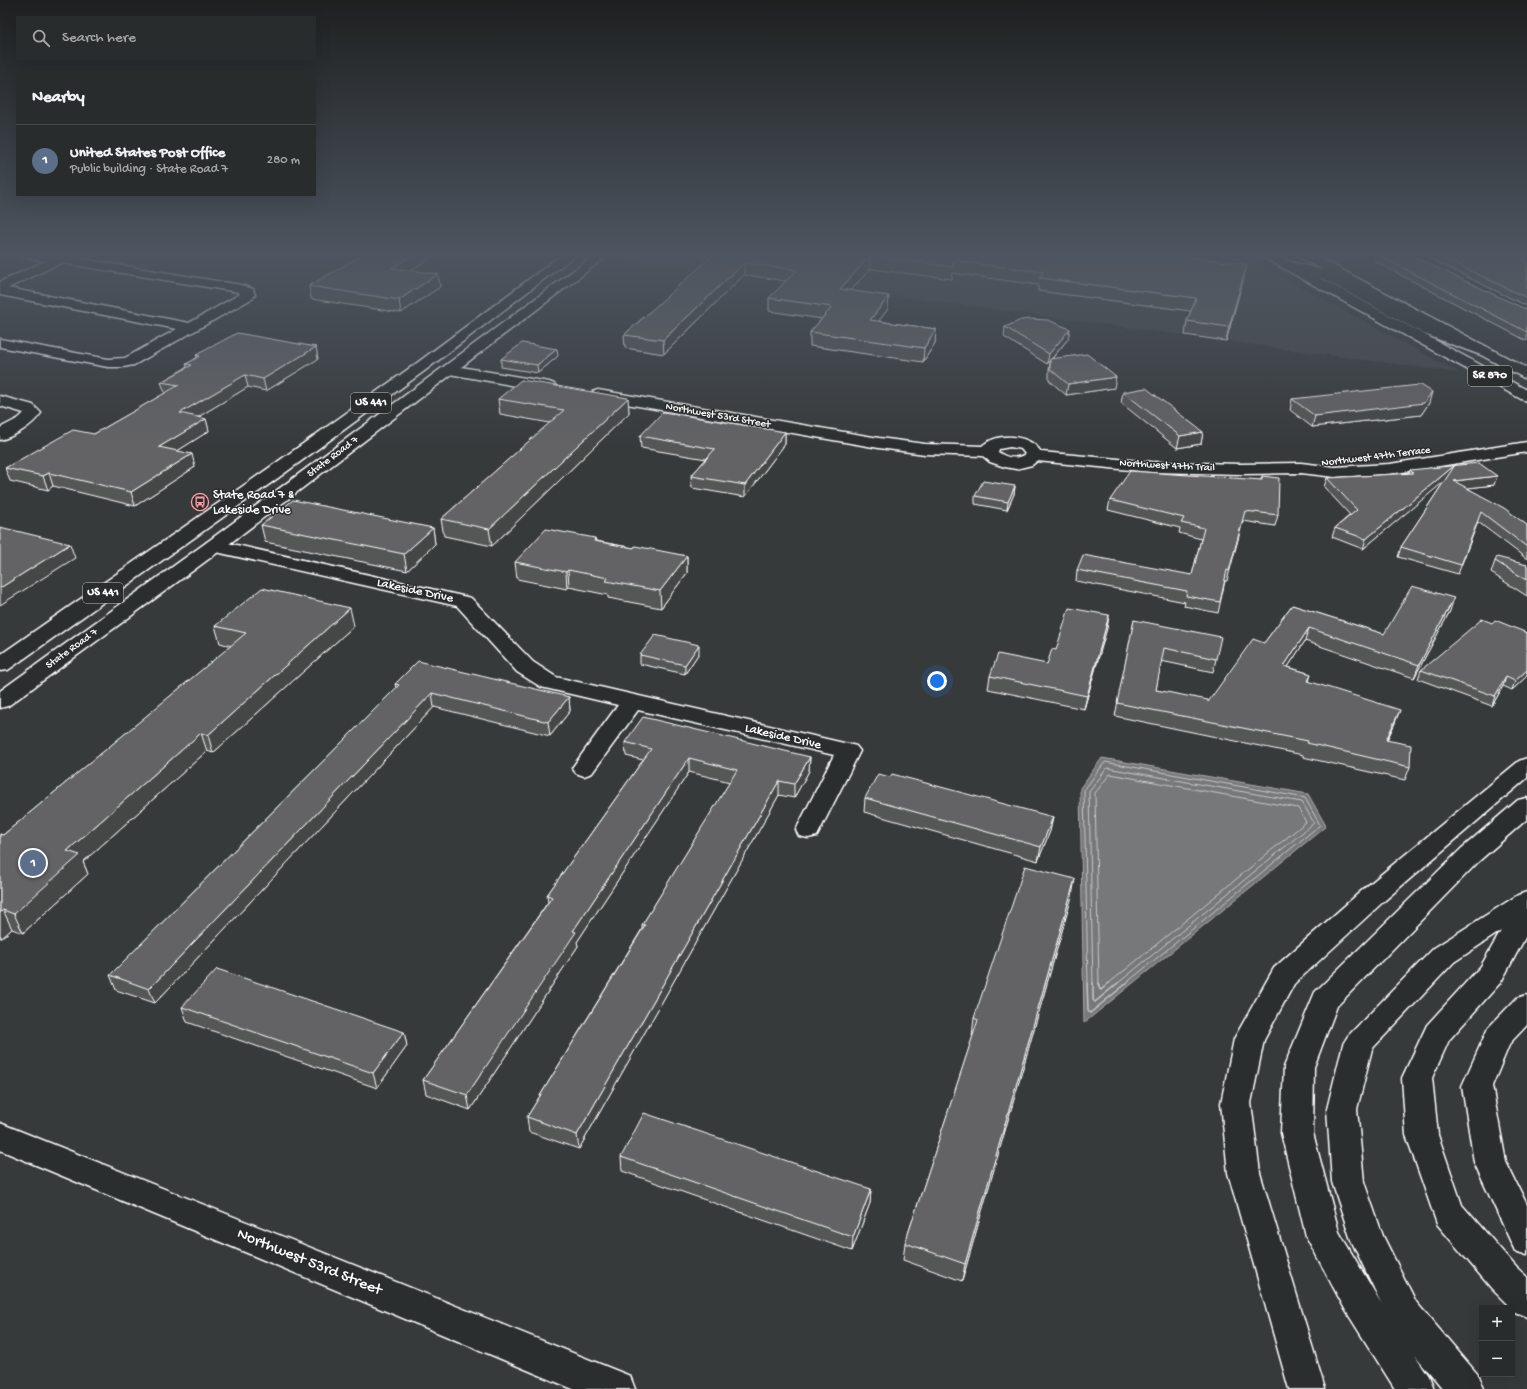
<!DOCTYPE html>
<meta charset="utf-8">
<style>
body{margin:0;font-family:"Gochi Hand",sans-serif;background:#353838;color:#f1f3f6}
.controls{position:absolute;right:12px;bottom:12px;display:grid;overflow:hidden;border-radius:0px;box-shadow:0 4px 16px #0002}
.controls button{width:36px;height:36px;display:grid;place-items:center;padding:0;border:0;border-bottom:1px solid #454848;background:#292c2c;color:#f1f3f6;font:20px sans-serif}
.you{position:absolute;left:937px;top:681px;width:14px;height:14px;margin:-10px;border:3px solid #fff;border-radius:50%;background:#1a73e8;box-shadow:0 0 0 6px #1a73e833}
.badge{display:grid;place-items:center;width:26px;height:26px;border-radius:50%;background:#8bbbb9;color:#fff;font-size:13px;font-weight:700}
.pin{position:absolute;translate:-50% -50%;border:2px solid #fff;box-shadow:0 1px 4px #0006}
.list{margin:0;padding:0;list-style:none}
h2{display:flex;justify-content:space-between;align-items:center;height:52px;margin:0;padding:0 16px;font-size:17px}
h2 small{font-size:13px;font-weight:400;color:#a5a7a9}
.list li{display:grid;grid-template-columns:26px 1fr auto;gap:12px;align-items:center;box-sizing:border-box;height:72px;padding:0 16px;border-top:1px solid #454848}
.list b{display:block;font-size:15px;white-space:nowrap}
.list p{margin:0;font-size:13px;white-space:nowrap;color:#a5a7a9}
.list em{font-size:13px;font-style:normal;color:#a5a7a9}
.icon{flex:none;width:22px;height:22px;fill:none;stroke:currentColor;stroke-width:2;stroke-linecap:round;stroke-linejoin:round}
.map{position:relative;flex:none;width:1527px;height:1389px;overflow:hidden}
.search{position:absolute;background:#292c2c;box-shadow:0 4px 16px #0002;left:16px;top:16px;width:300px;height:44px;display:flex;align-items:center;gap:10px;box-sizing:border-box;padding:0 14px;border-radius:0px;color:#a5a7a9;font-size:15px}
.panel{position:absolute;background:#292c2c;box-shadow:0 4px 16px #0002;left:16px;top:72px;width:300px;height:124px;border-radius:0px}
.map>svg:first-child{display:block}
.built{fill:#444748}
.water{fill:#767879;stroke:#adaeaf}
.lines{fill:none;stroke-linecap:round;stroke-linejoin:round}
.shore-far1{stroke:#c8c9c9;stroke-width:1}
.shore{stroke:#c8c9c9;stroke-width:1.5}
.minor-casing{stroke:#fff;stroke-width:3}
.major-casing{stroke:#fff;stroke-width:3}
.highway-casing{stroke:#fff;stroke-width:3}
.minor{fill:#2a2d2e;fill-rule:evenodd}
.major{fill:#2a2d2e;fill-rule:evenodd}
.highway{fill:#2a2d2e;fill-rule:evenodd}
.wall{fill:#555657;stroke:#fff}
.shaded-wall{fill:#454647;stroke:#fff}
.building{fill:#636465;stroke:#fff}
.labels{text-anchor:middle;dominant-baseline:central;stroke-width:3;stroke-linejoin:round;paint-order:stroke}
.far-street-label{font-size:11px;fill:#fff;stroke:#2a2d2e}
.shield{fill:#2a2d2e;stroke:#bfc0c0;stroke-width:1}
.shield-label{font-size:12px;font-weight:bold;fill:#fff}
.poi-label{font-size:13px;fill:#fff;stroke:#2a2d2e;text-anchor:start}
.street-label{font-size:13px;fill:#fff;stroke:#2a2d2e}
.near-street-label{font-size:16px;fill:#fff;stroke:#2a2d2e}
</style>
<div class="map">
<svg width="1527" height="1389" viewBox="0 0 1527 1389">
<rect width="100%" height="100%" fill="#373a3b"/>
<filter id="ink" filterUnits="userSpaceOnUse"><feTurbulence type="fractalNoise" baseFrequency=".025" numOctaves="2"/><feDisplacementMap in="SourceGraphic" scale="8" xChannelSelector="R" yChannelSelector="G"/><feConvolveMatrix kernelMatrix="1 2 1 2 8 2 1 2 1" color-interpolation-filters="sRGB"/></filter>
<g filter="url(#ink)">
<path class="built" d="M623 253H1237L1460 373 616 258Z"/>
<path class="water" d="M1102 758 1308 794 1326 826 1084 1023 1080 788Z"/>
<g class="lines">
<path class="shore-far1" d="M1088 984 1084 790 1105 762 1305 798 1320 825 1125 984
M1093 984 1089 792 1107 768 1302 802 1314 823 1117 984
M1099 984 1095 793 1110 774 1298 808 1306 822 1108 984"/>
<path class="shore" d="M1087 983 1088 1011 1090 1013 1127 983
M1093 983V1000L1095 1002 1118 983
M1099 983V988L1101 990 1109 983"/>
<g class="minor-casing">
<path id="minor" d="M17 253H45L241 285 253 289 255 295 253 298 134 365 123 367H108L0 347V339L108 359 125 358 177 329 0 295V282L45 261 19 256ZM61 263 238 292 240 294 189 323 8 288Z
M1291 262 1331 272 1434 328 1488 348 1490 351 1488 354 1483 355 1478 354 1424 334 1321 278 1286 269 1285 266 1286 263Z
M449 365 549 382 554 384 557 387 554 390 549 392 444 373 441 370 444 367Z
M598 390 879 438 925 444 982 446C998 432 1029 434 1041 452L1151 462 1241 464 1301 463 1335 467 1390 464 1527 442V452L1390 474 1335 477 1301 473 1241 474 1151 472 1037 461 1032 465 1016 469 1005 467 990 462 983 456 925 454 879 448 592 398 590 395 592 392ZM1010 447 1021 449 1025 454C1016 460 1006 458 998 452L999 449Z
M0 396 33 405 41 413C32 426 15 436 0 440V428L19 418 24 413 0 406Z
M214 540 471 598 533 662 556 677 848 744 856 746 860 751 820 830 817 836 808 838 799 836 796 830 834 755 638 710 592 773 584 776 576 773 572 768 618 705 541 687 517 672 457 606 207 550 205 546 207 542Z
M0 1123 630 1376 635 1389H573L0 1150Z"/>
</g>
<g class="major-casing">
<path id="major" d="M564 253H578L427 369 278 478 8 670 0 671V655L266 470 417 363Z
M597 253H611L221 550 8 706 0 708V691L207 542Z"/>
</g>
<g class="highway-casing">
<path id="highway" d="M1259 253H1274L1527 390V401L1521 399 1261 256Z
M1295 253H1310L1527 368V379L1522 377 1297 256Z
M1527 758V778L1384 901 1294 984 1264 1040 1251 1103 1260 1173 1325 1389H1289L1228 1173 1221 1103 1234 1039 1274 968 1366 887 1519 761Z
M1527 798V819L1479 861 1337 1006 1314 1067 1313 1133 1339 1232 1381 1303 1351 1240 1332 1182 1327 1109 1343 1044 1348 1036 1434 948 1518 895 1527 892V934L1501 982 1449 1040 1432 1078 1438 1135 1462 1205 1516 1267 1527 1277V1317L1515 1312 1492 1289 1437 1224 1406 1135 1402 1078 1427 1025 1481 966 1501 931 1454 962 1372 1049 1357 1109 1364 1182 1383 1236 1416 1302 1479 1376 1484 1389H1443L1415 1355 1429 1376 1434 1389H1395L1346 1311 1306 1236 1281 1133 1284 1067 1315 992 1461 849 1518 800Z
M1527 995V1025L1510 1043 1492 1086 1506 1162 1527 1205V1255L1515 1251 1474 1162 1462 1086 1488 1028 1517 998Z"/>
</g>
<use href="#minor" class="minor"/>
<use href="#major" class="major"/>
<use href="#highway" class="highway"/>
</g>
<path class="wall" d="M366 253H435V255L411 270 438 274 440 287 401 313 311 299 309 286Z
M699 253H1155L1244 277 1226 341 1185 335 1187 321 1191 311 1038 291V285L952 273V279L870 269 850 291 888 309 878 321 936 329 935 343 923 362 810 346V332L822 319 769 311V298L786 281 744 275 664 354 625 348 624 335 710 258 699 256Z
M1422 253H1509L1527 260V306L1422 255 1423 253Z
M1519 253H1527V256Z
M1376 254 1527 310V341L1374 261Z
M1005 327 1068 339 1052 359 1114 388 1066 395 1049 380V370L1050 361 1047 364 1004 337Z
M316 347 318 359 266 391 248 387 198 417 206 419 209 431 177 451 195 467 135 506 53 486 48 490 10 481 5 468 94 434 165 393 161 382 187 367 186 364 197 358 196 355Z
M558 356 538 373 501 367V359Z
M1123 392 1203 432 1201 444 1177 448 1121 403Z
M628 398 629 413 492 546 444 536 441 519 550 423 500 414 498 399Z
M1292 399 1429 403 1421 415 1312 427 1290 410Z
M785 432V444L745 497 692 488 691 476 706 459 641 448 640 436Z
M1410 470 1494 485 1467 488 1527 525V559L1478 522 1458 574 1398 557 1401 547 1445 480 1363 549 1332 537 1335 528 1350 515 1324 487 1327 478 1409 473Z
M1262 476 1278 515 1275 526 1243 521 1227 581H1225L1218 613 1184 606 1185 602 1076 581 1077 570 1192 575 1201 539 1179 533 1180 528 1108 510 1110 500 1261 480Z
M1015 486 1014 494 1007 510 975 504V496Z
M261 525 433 528 435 544 407 571 265 542Z
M595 538 596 541 634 548 687 556V573L661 608 608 598V595L569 587 567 589 517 579 515 562Z
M1495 561 1527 565V596L1491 573Z
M1292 605 1384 634 1450 611 1414 678 1305 641 1288 667 1311 674 1309 682 1395 723 1387 740 1410 767 1405 780 1303 757V755L1115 716 1134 620 1216 659 1213 672 1161 661 1156 690 1208 702 1264 643Z
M1109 615 1107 628 1084 709 988 689 990 676 1047 664 1056 650Z
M1492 623 1527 633V676L1512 690 1503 686 1492 706 1418 679 1421 670Z
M215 626H354L213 753 207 751 83 862 88 874 23 933 12 929 2 938H0V834L3 835 231 646 220 643Z
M699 653 685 674 640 664V655Z
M395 684 569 697 570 711 550 736 434 707 155 1003 116 990 110 975 396 688Z
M625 742 810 757 809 771 794 798 779 795 579 1149 529 1132 527 1117 642 929V925L730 782 689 772 577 942 578 946 470 1110 426 1094 423 1080 548 902 547 895 643 760 626 756Z
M865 798 1053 817 1050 831 1038 861 864 812Z
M1072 896 962 1281 903 1260 905 1243 973 1036H972L974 1018Z
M182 1007 404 1032 407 1046 377 1088 187 1022Z
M621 1157 871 1189 870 1203 852 1251 622 1171Z"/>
<path class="shaded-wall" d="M416 253H435V255L394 281 392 268Z
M870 256V269L840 302V289Z
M744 263V275L664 354 663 340Z
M1247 264 1244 277 1226 341 1229 327Z
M438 274 440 287 401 313 399 300Z
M889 296 888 309 869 334 870 320Z
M936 329 935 343 923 362 924 348Z
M1070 329 1068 339 1047 364 1049 354Z
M316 347 318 359 266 391 263 379Z
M557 349 558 356 538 373 537 365Z
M245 375 248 387 183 426 180 413Z
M1116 377 1114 388 1066 395 1068 384Z
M1432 392 1429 403 1421 415 1312 427 1315 416Z
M628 398 629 413 492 546 489 529Z
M206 419 209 431 163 460 159 447Z
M785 432V444L745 497V485Z
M1203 432 1201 444 1177 448 1180 436Z
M192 454 195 467 135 506 131 492Z
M1455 465 1452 475 1363 549 1366 539Z
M49 473 53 486 48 490 43 476Z
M1497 476 1494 485 1451 490 1454 481Z
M1015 486 1014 494 1007 510 1008 502Z
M433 528 435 544 407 571 404 554Z
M70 544 75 558 0 605V588Z
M687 556V573L661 608 660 591Z
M568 570 569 587 567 589 566 572Z
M1454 598 1450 611 1414 678 1419 665Z
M350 608 354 626 213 753 208 735Z
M1109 615 1107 628 1084 709 1087 696Z
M1309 628 1305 641 1280 679 1284 666Z
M699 645V653L685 674V665Z
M1527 670V676L1512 690 1515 681Z
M1506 677 1503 686 1492 706 1495 696Z
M432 693 434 707 155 1003 149 989Z
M569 697 570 711 550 736 548 722Z
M1400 710 1395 723 1381 753 1386 740Z
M201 733 207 751 83 862 88 874 23 933 14 914 67 851Z
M810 757 809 771 794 798V784Z
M689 758V772L577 942 578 946 470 1110 467 1095 573 931Z
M779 781V795L579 1149 577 1135Z
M1053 817 1050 831 1038 861 1041 847Z
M1075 879 1072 896 962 1281 965 1264Z
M3 910 12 929 2 938 0 935V913Z
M404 1032 407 1046 377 1088 373 1073Z
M871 1189 870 1203 852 1251 853 1237Z"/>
<path class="building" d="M366 253H416L392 268 438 274 399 300 309 286Z
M715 253H1155L1247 264 1229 327 1187 321 1196 298 1039 278 1043 272 953 261V267L870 256 840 289 889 296 870 320 936 329 924 348 810 332 832 307 769 298 797 270 744 263 663 340 624 335Z
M1389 253H1406L1527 310V332L1376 254Z
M1433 253H1509L1527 260V298Z
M1029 319 1048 320 1070 329 1049 354 1005 327 1021 320Z
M237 333 316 347 263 379 245 375 180 413 206 419 159 447 192 454 131 492 49 473 43 476 5 468 73 430 94 434 179 385 161 382 192 365 186 364 200 356 196 355Z
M522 343 557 349 537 365 501 359Z
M1087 354 1116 377 1068 384 1050 369V359Z
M521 380 628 398 489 529 441 519 564 410 498 399Z
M1419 385H1421L1432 392 1424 403 1315 416 1292 399Z
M1146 388 1203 432 1180 436 1123 392Z
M663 412 785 432 745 485 691 476 715 449 640 436Z
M1479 463 1497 476 1454 481 1504 508 1527 525V547L1481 512 1461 565 1401 547 1455 465 1366 539 1335 528 1357 510 1327 478 1413 473 1410 470Z
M1130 471 1262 480V476L1279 478 1278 515 1245 511 1229 571 1227 570 1220 602 1186 596 1187 591 1077 570 1083 555 1192 575 1204 528 1181 523 1184 518 1110 500Z
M983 481 1015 486 1008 502 975 496Z
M293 500 433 528 404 554 261 525Z
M0 527 70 544 0 588Z
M546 529 595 538 594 541 634 548 635 546 687 556 660 591 606 581 608 578 568 570 566 572 515 562Z
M1497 557 1527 565V580L1495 561Z
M1412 586 1454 598 1419 665 1309 628 1284 666 1311 674 1308 681 1400 710 1386 740 1411 745 1410 767 1307 743 1308 741 1117 703 1134 620 1221 637 1216 659 1164 648 1156 690 1208 700V702L1253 639 1264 643 1292 605 1384 634Z
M262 588 350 608 208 735 201 733 67 851 80 855 14 914 3 910 0 913V834L3 835 246 633 215 626Z
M1069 608 1109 615 1087 696 990 676 998 654 1047 664 1052 649 1056 650Z
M1482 619 1492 623 1495 620 1527 633V670L1515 681 1506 677 1495 696 1421 670Z
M655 635 699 645 685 665 640 655Z
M418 661 569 697 548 722 432 693 149 989 110 975 399 685 395 684Z
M643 717 810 757 794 784 779 781 577 1135 527 1117 645 925H642L737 770 689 758 573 931 576 932 467 1095 423 1080 552 897 547 895 651 749 625 742Z
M878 774 890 777 892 774 1053 817 1041 847 865 798Z
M1025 866 1075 879 965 1264 905 1243 978 1020 974 1018Z
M217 969 404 1032 373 1073 182 1007Z
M644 1113 871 1189 853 1237 621 1157Z"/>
</g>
<linearGradient id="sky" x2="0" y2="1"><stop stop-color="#1e2020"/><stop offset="0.57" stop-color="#4d5560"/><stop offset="1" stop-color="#4d5560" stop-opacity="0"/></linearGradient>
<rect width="1527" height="447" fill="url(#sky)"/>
<defs>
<g id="bus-ring" transform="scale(0.9)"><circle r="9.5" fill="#2a2d2e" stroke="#ff9aa2" stroke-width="1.5"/><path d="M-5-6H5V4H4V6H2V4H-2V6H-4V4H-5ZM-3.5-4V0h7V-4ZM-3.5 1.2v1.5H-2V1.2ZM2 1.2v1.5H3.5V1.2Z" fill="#ff9aa2"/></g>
</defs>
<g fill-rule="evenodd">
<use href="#bus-ring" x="200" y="502"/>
</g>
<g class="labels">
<g class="far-street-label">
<text transform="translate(718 416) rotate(10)">Northwest 53rd Street</text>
<text transform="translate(333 457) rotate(-37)">State Road 7</text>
<text transform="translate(1376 457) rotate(-7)">Northwest 47th Terrace</text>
<text transform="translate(1167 466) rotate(3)">Northwest 47th Trail</text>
<text transform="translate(72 649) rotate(-36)">State Road 7</text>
</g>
<g class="shield">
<rect x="1468" y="366" width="44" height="20" rx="3"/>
<rect x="351" y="393" width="40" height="20" rx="3"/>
<rect x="83" y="583" width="40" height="20" rx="3"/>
</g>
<g class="shield-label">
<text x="1490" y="376">SR 870</text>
<text x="371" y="403">US 441</text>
<text x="103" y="593">US 441</text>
</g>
<g class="poi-label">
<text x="213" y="495">State Road 7 &amp;<tspan x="213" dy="15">Lakeside Drive</tspan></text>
</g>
<g class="street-label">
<text transform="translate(415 591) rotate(12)">Lakeside Drive</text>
<text transform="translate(783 737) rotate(13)">Lakeside Drive</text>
</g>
<g class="near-street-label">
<text transform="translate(309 1263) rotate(22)">Northwest 53rd Street</text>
</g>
</g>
</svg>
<div class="controls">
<button>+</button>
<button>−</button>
</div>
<div class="you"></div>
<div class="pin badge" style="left:33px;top:863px;background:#5c6f8a">1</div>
<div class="search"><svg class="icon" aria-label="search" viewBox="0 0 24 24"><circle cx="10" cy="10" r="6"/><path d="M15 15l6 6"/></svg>Search here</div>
<section class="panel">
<h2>Nearby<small></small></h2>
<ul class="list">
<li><span class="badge" style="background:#5c6f8a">1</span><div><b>United States Post Office</b><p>Public building · State Road 7</p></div><em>280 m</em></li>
</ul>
</section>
</div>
